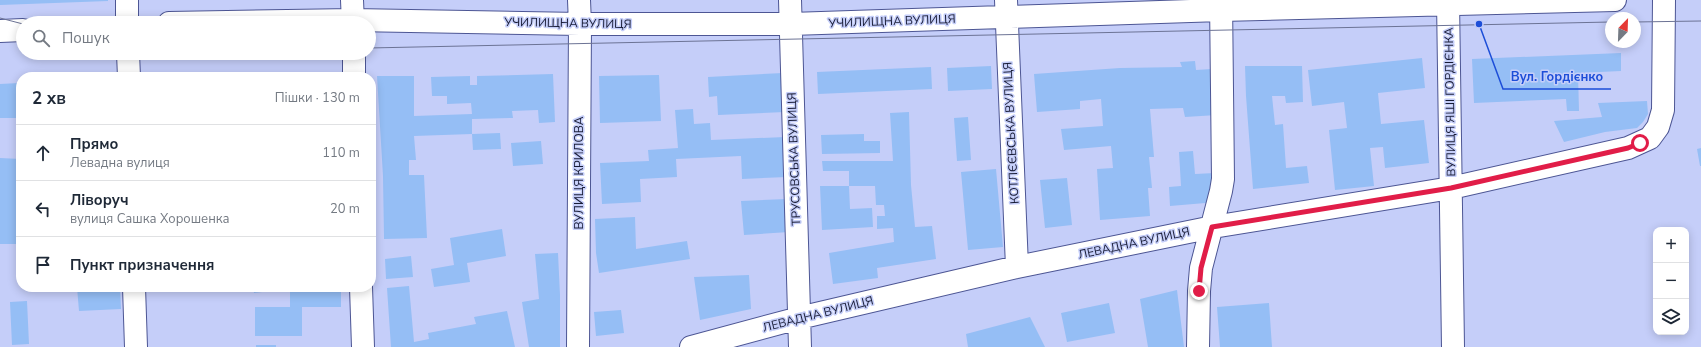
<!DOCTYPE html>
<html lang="uk">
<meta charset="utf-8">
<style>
body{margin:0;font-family:"Nunito Sans",sans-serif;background:#f6f6f7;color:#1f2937}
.controls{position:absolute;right:12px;bottom:12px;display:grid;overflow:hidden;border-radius:8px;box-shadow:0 2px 10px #0003}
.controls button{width:36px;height:36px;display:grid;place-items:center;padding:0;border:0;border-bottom:1px solid #e0e1e3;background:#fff;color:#1f2937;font:20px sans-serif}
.compass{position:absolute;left:1605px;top:12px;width:36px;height:36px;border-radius:50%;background:#fff;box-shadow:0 2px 10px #0003;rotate:23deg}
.stop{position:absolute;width:12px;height:12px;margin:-9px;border:3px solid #e11d48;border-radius:50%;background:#fff}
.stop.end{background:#e11d48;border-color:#fff;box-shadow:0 1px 4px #0008}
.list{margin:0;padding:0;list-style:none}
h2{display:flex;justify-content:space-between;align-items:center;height:52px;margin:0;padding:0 16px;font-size:17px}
h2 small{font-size:13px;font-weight:400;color:#747a83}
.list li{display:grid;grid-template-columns:26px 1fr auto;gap:12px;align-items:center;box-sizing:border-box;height:56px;padding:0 16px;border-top:1px solid #e0e1e3}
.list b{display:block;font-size:15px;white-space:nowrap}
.list p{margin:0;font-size:13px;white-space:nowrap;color:#747a83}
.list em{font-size:13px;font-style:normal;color:#747a83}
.icon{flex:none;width:22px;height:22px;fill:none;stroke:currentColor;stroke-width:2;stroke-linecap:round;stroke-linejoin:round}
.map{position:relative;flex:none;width:1701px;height:347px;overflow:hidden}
.search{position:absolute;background:#fff;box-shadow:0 2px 10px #0003;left:16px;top:16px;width:360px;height:44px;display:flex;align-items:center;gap:10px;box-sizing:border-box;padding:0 14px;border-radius:22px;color:#747a83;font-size:15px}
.panel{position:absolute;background:#fff;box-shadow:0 2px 10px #0003;left:16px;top:72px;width:360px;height:220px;border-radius:16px}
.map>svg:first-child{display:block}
.building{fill:#95bef5}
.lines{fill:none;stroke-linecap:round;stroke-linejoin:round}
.street-casing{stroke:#4d5694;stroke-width:24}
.street{stroke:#fff;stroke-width:22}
.tram{stroke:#6c7395;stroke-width:1}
.route{stroke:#e11d48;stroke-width:5}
.labels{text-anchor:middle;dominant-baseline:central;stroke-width:3;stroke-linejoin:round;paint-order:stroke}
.street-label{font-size:12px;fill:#171b35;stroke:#c5cef9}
.leader{fill:none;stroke:#1d4ed8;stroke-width:1.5}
.callout-dot{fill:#1d4ed8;stroke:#c5cef9;stroke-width:1.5}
.callout-label{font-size:13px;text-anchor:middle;font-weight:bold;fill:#1d4ed8;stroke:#c5cef9;stroke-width:3;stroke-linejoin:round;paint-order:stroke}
</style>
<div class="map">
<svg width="1701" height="347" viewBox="0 0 1701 347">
<rect width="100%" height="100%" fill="#c5cef9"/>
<path class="building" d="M0 0H108V1L0 5Z
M1621 53V71L1578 73 1579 111H1567L1566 99 1474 103 1472 59Z
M1422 58 1425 88 1378 93 1381 124 1424 120 1429 163 1385 168 1383 147 1370 148 1374 186 1335 190 1329 130 1347 128 1344 102 1312 106 1308 70Z
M1195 61 1196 70 1212 69 1217 115 1185 117 1183 108 1150 109 1154 157H1149L1152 188H1148L1150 216 1100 220 1097 169 1113 168 1111 146 1064 150 1061 129 1103 126 1101 99 1080 101V109L1037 112 1034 74 1120 68 1182 67 1180 62Z
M991 66 992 89 948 91 947 68Z
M1245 66H1302L1303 102 1286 103 1285 96H1272L1275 125 1283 124 1286 168 1307 166 1309 183 1253 189 1246 96Z
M931 67 932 89 818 94 817 72Z
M783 73 785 112 718 115 717 96 709 97 708 77Z
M553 74 555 122 539 123 538 110 512 111 513 118 472 119V134L414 136 416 160H409V175H424L427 238 384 239 383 176 377 76H414V116L472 114 471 103 447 104V96H432L431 77 470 76V85H477V76Z
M659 75 661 121 600 123 599 76Z
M19 83H21V118H0V84Z
M1647 101 1648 114 1643 122 1637 128 1605 132 1564 142 1554 121 1602 117 1598 103Z
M693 109 694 124 710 123 711 140 785 137 787 177 742 179 741 156 676 159 677 177 640 179 641 202 602 204 600 163 649 161 648 150 678 148 675 110Z
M909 112 911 185 915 227 932 226 936 259 877 268 878 278 833 284 829 253 894 242 893 228 877 229V216H885L884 205H876L875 186H849V171H823L822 161H893L890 113Z
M968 117 971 160 957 161 954 118Z
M500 133 501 149 473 150 472 134Z
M864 134V141H880V153L822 154 821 135Z
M541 141 543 164 513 166 511 143Z
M1701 148V166H1700L1697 149Z
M1193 151 1195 174 1215 173 1217 202 1170 206 1169 187 1181 186 1179 152Z
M0 158 21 159V244H0Z
M996 169 1003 247 968 250 961 172Z
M1067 178 1072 225 1045 228 1040 180Z
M820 186H849L850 209 872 208 873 227 822 230Z
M787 199 789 232 744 235 741 201Z
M635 217 636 249 687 241 690 259 599 273 596 253 595 219Z
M502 229 506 256 467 263 470 282 434 287 431 269 454 265 450 238Z
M558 253 560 295V347H529L522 302 539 299 535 254Z
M411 256 413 277 386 279 385 259Z
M749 275 751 309 700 320 694 277Z
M409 286 414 342 429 339 428 333 476 324 474 317 507 311 515 347H391L387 288Z
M77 287H120L121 309 79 311Z
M167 287H199V291L167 292Z
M253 287H270V291L254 293Z
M290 287H341V307H302V336H255V307H290Z
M1177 290 1184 347H1148L1140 299Z
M27 301 29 344 12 345 10 302Z
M1109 303 1115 333 1067 342 1061 313Z
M1269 303 1272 347H1220L1217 307Z
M621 310 624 333 596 336 594 312Z
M1030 317 1045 347H968L966 334Z
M256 345H276V347H256Z"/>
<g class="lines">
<g class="street-casing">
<path id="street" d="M127 0V23
M352 0 353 23
M790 0 800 347
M1006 0 1017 267
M1448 0 1453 347
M169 23 353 20 580 24H791L1221 10 1615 0
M0 31 23 30
M128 53 129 77
M354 53V77
M134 287 136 347
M361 287 363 347
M578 347 580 24 579 0
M691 347 799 318 1017 267 1213 227 1451 188 1628 148 1650 138 1658 127 1663 110 1664 0
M1198 347 1199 291 1201 268 1221 191 1223 179 1221 0"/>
</g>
<use href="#street" class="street"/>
<path class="tram" d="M0 18 23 24
M1635 22 1701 21
M369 48 1611 22"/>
</g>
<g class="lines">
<path class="route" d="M1199 291 1201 268 1212 227 1451 188 1628 148 1640 143"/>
</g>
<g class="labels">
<g class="street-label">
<text transform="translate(892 21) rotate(-2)">УЧИЛИЩНА ВУЛИЦЯ</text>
<text transform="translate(568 23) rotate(1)">УЧИЛИЩНА ВУЛИЦЯ</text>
<text transform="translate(1450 102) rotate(-91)">ВУЛИЦЯ ЯШІ ГОРДІЄНКА</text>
<text transform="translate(1011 133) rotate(-93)">КОТЛЄЄВСЬКА ВУЛИЦЯ</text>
<text transform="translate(794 159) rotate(-92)">ТРУСОВСЬКА ВУЛИЦЯ</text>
<text transform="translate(579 173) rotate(-90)">ВУЛИЦЯ КРИЛОВА</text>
<text transform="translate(1134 243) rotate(-12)">ЛЕВАДНА ВУЛИЦЯ</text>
<text transform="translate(818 314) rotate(-14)">ЛЕВАДНА ВУЛИЦЯ</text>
</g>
</g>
<path class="leader" d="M1479 24L1503 89H1611"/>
<circle class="callout-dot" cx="1479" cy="24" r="4"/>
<g class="callout-label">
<text x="1557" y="81">Вул. Гордієнко</text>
</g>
</svg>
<div class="controls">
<button>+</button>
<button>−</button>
<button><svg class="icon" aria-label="layers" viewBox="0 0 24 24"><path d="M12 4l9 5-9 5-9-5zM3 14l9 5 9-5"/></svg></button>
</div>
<svg class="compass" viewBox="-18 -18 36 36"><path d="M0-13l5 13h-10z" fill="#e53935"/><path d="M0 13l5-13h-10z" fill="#747a83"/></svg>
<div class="stop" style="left:1640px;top:143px"></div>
<div class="stop end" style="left:1199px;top:291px"></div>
<div class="search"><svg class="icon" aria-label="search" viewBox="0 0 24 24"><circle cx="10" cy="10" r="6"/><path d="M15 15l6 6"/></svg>Пошук</div>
<section class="panel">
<h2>2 хв<small>Пішки · 130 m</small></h2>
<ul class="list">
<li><svg class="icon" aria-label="ahead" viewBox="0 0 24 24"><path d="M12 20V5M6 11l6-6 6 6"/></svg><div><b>Прямо</b><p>Левадна вулиця</p></div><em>110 m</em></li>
<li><svg class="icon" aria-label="left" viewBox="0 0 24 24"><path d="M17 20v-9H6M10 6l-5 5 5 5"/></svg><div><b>Ліворуч</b><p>вулиця Сашка Хорошенка</p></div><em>20 m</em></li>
<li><svg class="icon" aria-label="arrive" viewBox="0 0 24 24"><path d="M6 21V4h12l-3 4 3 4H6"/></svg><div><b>Пункт призначення</b></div></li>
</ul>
</section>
</div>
